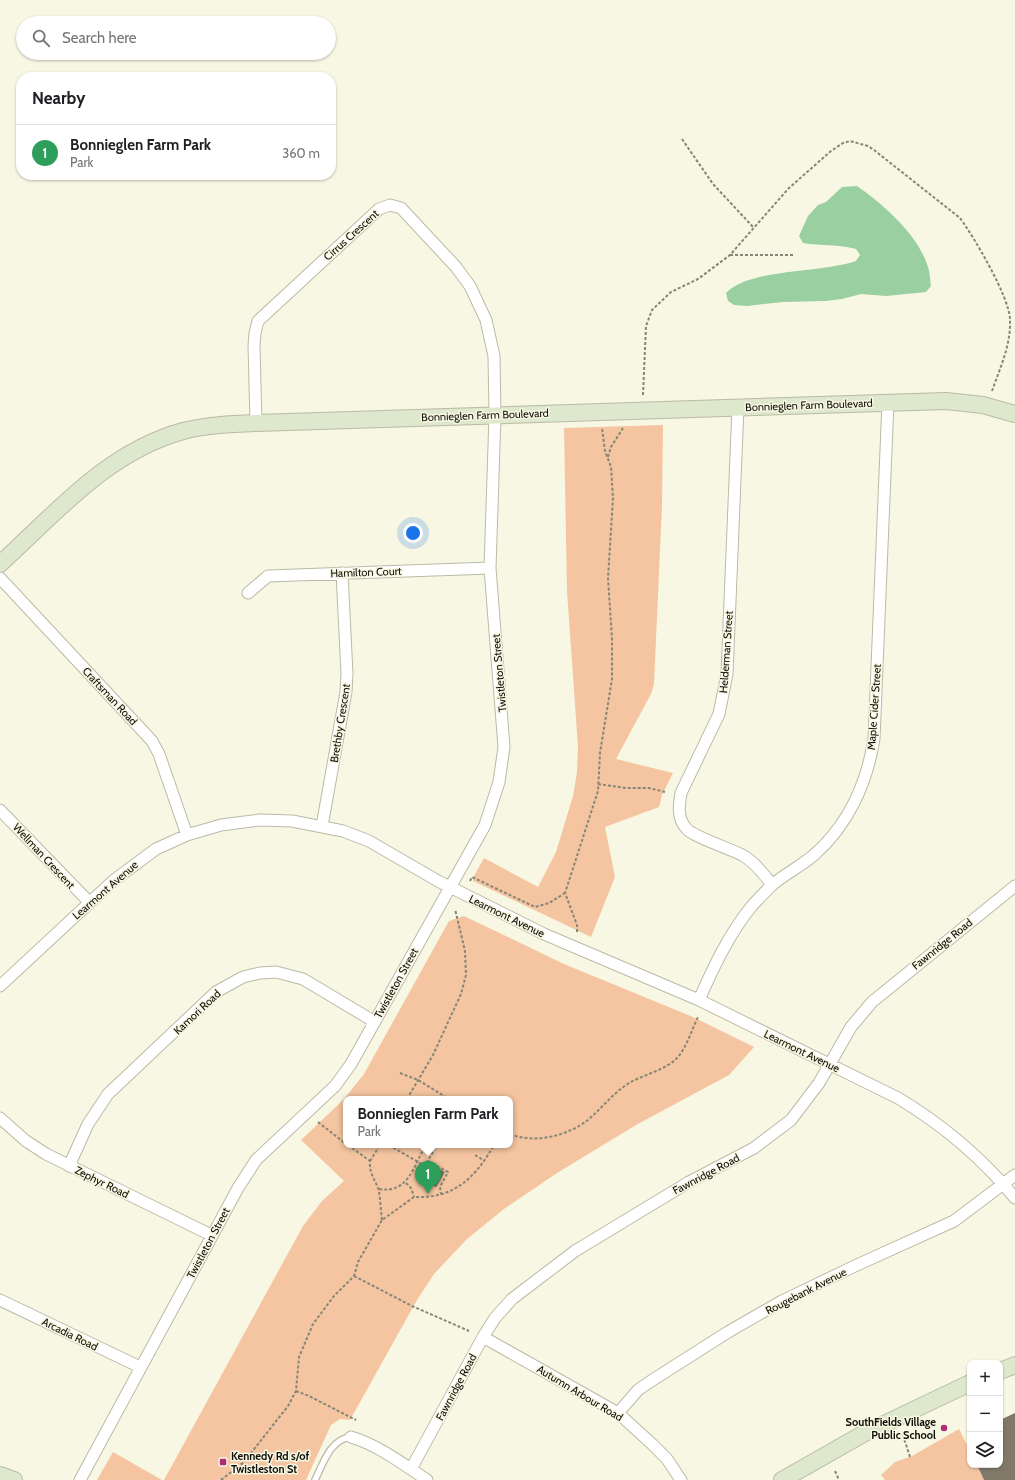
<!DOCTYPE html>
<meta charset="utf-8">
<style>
body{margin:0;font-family:Cabin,sans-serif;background:#f2f2f2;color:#202124}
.controls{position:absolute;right:12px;bottom:12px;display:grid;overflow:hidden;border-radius:8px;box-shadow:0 1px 3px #0004}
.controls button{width:36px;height:36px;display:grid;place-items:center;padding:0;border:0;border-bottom:1px solid #e0e0e0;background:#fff;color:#202124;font:20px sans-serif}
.you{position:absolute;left:413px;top:533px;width:14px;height:14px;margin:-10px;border:3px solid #fff;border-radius:50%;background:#1a73e8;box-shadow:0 0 0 6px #1a73e833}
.badge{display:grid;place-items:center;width:26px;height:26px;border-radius:50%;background:#b12c73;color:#fff;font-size:13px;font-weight:700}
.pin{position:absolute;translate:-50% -33px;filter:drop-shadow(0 1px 2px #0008)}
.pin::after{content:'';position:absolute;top:21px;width:14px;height:12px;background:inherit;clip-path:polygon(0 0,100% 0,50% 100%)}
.popup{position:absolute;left:343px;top:1096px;width:170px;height:52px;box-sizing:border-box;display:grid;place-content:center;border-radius:8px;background:#fff;filter:drop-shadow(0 1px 3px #0005);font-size:13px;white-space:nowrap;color:#757577}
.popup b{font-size:15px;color:#202124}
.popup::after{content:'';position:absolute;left:50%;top:100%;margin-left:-8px;border:8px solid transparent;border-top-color:#fff}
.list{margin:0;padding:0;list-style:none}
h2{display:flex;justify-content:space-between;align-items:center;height:52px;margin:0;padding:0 16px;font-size:17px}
h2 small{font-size:13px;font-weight:400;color:#757577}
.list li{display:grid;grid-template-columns:26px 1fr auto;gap:12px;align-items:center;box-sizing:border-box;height:56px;padding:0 16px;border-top:1px solid #e0e0e0}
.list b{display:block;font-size:15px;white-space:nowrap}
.list p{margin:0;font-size:13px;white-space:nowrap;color:#757577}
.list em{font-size:13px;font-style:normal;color:#757577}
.icon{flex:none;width:22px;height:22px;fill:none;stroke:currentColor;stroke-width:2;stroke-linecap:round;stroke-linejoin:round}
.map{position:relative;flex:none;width:1015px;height:1480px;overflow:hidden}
.search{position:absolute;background:#fff;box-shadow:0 1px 3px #0004;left:16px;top:16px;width:320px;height:44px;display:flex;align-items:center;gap:10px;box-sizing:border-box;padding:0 14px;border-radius:22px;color:#757577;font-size:15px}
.panel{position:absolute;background:#fff;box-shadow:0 1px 3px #0004;left:16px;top:72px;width:320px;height:108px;border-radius:16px}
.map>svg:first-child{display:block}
.green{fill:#f4c5a0;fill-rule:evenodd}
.water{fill:#9acfa2}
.building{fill:#817868}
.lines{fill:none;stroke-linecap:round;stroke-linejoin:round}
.lane-casing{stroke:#bbbaa7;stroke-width:8}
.street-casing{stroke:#bbbaa7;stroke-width:13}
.secondary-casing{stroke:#bbbaa7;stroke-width:18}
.path{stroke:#868678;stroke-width:2;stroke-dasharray:3 2;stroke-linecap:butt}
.lane{stroke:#fff;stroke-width:5.5}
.street{stroke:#fff;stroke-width:11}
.secondary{stroke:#dde8cc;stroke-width:16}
.poi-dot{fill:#b12c73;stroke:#f8f7e3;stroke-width:1.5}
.labels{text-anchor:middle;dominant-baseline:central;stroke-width:3;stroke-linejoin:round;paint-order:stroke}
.street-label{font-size:11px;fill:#101009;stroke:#f8f7e3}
.poi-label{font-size:11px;font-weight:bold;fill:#101009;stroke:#f8f7e3;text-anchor:end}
</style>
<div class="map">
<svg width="1015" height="1480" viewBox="0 0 1015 1480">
<rect width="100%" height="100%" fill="#f8f7e3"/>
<path class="green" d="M663 425 662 505 654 684 651 694 616 759 673 773 662 795 659 807 605 827 615 877 591 937 473 881V878L484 858 538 887 556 852 573 796 577 772 578 747 567 591 564 428Z
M464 916 564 964 693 1017 754 1047 729 1075 636 1125 557 1173 504 1209 467 1239 434 1274 417 1300 350 1420 340 1419 331 1425 306 1480H164L303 1226 322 1201 344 1181 301 1140 344 1099 364 1074 449 921ZM346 1099H510V1145H346Z
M959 1429 970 1451V1465H977L984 1480H885L881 1475 895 1462 912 1456Z
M113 1452 162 1480H97Z"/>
<path class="water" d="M857 186C883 204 917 234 927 264 930 271 930 279 931 286L926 292 886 296 861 294 842 299 825 301 783 302 747 306 734 305 728 301 726 293C750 268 823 273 856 261L860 255 856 249C839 244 821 246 803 243L799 236 808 216 818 205 826 202 842 187Z"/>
<path class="building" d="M430 1164 445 1172 436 1187 421 1179Z
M1015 1413V1480H984L977 1465H1000V1420Z"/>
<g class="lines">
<g class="lane-casing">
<path id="lane" d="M315 1480C323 1464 330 1439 351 1437"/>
</g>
<g class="street-casing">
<path id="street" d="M738 407 727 674 719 714 681 793C679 805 677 818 686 828 691 836 731 849 742 855 754 861 764 874 772 885
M0 578 152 741 159 754 187 835
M248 593 268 576 490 568
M0 810 89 902
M322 826 346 692 347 674 342 573
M0 986 113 881 156 849 187 835 221 825 260 820 292 821 343 831 369 841 438 881 544 934 699 1000 898 1098C943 1125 982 1158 1015 1198
M699 1000C713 968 729 934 751 907 757 900 765 892 772 885 785 874 801 866 814 855 848 825 867 783 874 739L888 402
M0 1118 26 1141 46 1154 211 1235
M69 1166 88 1124 108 1094 216 992 243 977 260 973 276 972 303 979 375 1022
M0 1300 140 1367
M483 1337 618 1413 652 1444 667 1459 681 1480
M618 1413 638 1390 651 1381 728 1332 782 1301 857 1265 954 1221 1015 1175
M351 1437C378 1445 403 1464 427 1480
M411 1469 483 1337 495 1318 512 1299 575 1251 689 1182 754 1148 791 1120 819 1083 851 1027 872 1002 1015 886
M80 1480 238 1188 256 1160 335 1086 351 1064 485 825 499 782 504 747 490 568 495 416 494 356 486 320 470 286 456 267 401 208 390 205 379 209 258 321 255 333 254 346 256 423"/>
</g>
<g class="secondary-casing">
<path id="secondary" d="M0 564C56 513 107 452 183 431 207 425 231 424 256 423L946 401 983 405 1015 414
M1000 1371 1015 1365
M0 1475 14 1480
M782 1480 863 1434 970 1383"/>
</g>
<path class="path" d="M682 139 713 184 754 228
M730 255H795
M643 395 646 326 652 310 671 292 698 279 730 255 789 188 831 151 843 143 850 141 868 146 874 150 960 218C974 237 1010 298 1010 320 1011 345 1000 368 992 391
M608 457 611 447 623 428
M598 784 626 788H649L665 792
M470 881 472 877 535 907 549 903 565 893
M577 932V925L565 893 598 791 600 753 612 679V639L608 578 613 498 611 467 605 451 602 428
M400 1073 418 1080 449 1099
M407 1099 433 1055 461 994 466 975 465 951 455 909
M318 1122 346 1144
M510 1134C535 1144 567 1136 588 1120 602 1108 613 1093 629 1083 643 1075 662 1071 675 1060 686 1050 691 1031 698 1017
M348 1145 370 1161C369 1173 374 1178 378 1188 380 1191 381 1214 382 1220
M389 1145 425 1166 437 1145
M475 1155 485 1161
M370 1161 380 1145
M428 1161 448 1172 440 1187 441 1194
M406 1183 411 1188 414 1197
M379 1189C409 1194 413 1166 426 1145
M354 1276 412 1306 469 1331
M296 1391 309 1396 356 1420
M903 1435 910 1457
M835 1471 839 1480
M221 1480 244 1462 288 1406 296 1391 299 1357 313 1324 334 1296 354 1276 358 1262 382 1220 414 1197C454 1199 475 1178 494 1145"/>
<use href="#lane" class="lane"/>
<use href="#street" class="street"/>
<use href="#secondary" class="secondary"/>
</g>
<g class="poi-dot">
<circle cx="944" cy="1428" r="4"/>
<rect x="219" y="1458" width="8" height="8" rx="2"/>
</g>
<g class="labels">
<g class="street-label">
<text transform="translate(351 235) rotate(-42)">Cirrus Crescent</text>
<text transform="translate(809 405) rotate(-2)">Bonnieglen Farm Boulevard</text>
<text transform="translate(485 415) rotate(-2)">Bonnieglen Farm Boulevard</text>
<text transform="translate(366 572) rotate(-2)">Hamilton Court</text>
<text transform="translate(726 652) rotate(-86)">Helderman Street</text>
<text transform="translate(499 673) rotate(-95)">Twistleton Street</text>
<text transform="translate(110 696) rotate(47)">Craftsman Road</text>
<text transform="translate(874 707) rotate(-86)">Maple Cider Street</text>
<text transform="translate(340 723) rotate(-81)">Brethby Crescent</text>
<text transform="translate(44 856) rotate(47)">Wellman Crescent</text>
<text transform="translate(105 890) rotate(-41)">Learmont Avenue</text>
<text transform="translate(507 916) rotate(26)">Learmont Avenue</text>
<text transform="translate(942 944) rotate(-39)">Fawnridge Road</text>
<text transform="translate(396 983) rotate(-61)">Twistleton Street</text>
<text transform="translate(197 1012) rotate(-43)">Kamori Road</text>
<text transform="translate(802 1051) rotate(26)">Learmont Avenue</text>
<text transform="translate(706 1174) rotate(-28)">Fawnridge Road</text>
<text transform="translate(102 1182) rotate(26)">Zephyr Road</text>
<text transform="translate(208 1243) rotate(-62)">Twistleton Street</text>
<text transform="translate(806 1291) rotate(-27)">Rougebank Avenue</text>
<text transform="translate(70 1334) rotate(26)">Arcadia Road</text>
<text transform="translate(456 1387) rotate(-62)">Fawnridge Road</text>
<text transform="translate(580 1393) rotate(31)">Autumn Arbour Road</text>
</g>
<g class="poi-label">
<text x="936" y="1422">SouthFields Village<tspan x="936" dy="13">Public School</tspan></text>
<text x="231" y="1456" text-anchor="start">Kennedy Rd s/of<tspan x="231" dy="13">Twistleston St</tspan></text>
</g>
</g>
</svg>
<div class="controls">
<button>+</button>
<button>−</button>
<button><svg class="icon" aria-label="layers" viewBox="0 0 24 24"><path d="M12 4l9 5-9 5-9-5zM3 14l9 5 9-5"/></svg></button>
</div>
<div class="you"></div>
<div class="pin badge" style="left:428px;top:1194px;background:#2e9e5b">1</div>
<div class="popup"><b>Bonnieglen Farm Park</b>Park</div>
<div class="search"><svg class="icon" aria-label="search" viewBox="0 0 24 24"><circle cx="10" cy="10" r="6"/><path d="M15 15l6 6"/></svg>Search here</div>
<section class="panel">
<h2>Nearby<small></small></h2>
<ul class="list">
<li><span class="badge" style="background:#2e9e5b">1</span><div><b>Bonnieglen Farm Park</b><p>Park</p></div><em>360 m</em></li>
</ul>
</section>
</div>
